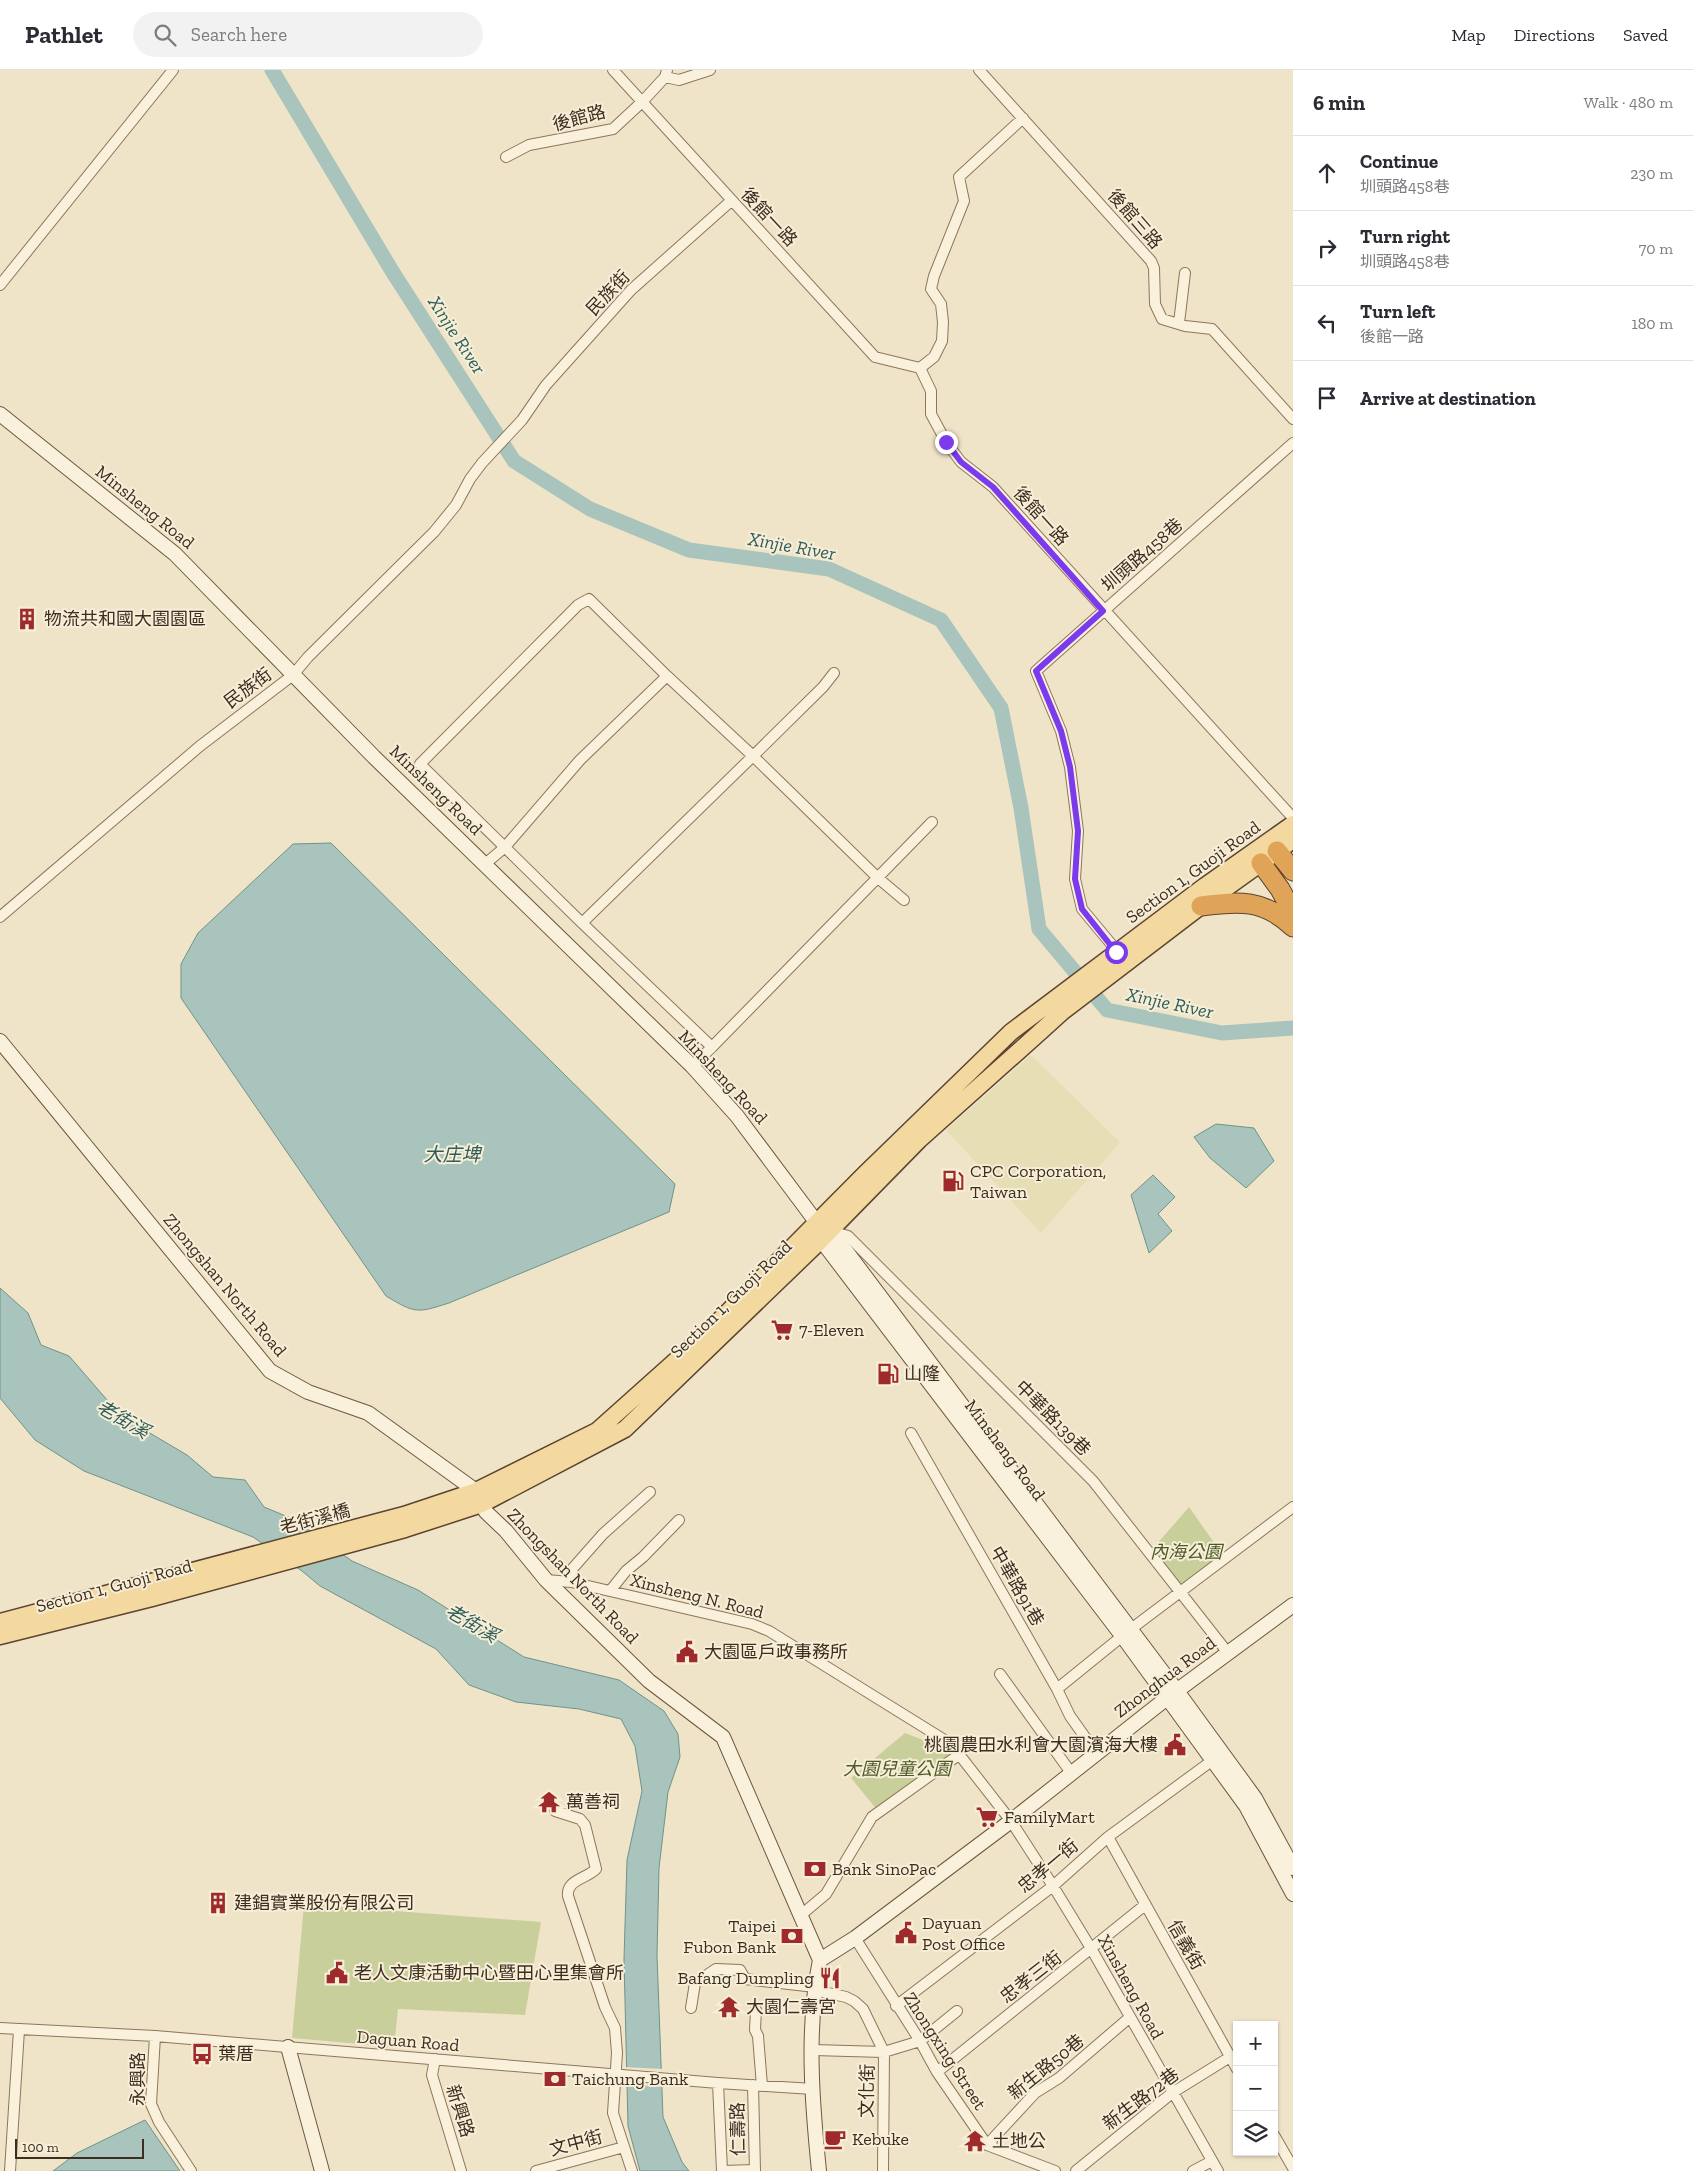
<!DOCTYPE html>
<meta charset="utf-8">
<style>
body{margin:0;font-family:"Zilla Slab","Noto Sans TC",serif;background:#f2f2f3;color:#2b2b33}
.controls{position:absolute;right:15px;bottom:15px;display:grid;overflow:hidden;border-radius:0px;box-shadow:0 1px 4px #0004}
.controls button{width:45px;height:45px;display:grid;place-items:center;padding:0;border:0;border-bottom:1px solid #e1e1e2;background:#fff;color:#2b2b33;font:25px sans-serif}
.scale{position:absolute;left:15px;bottom:12px;width:129px;box-sizing:border-box;padding-left:5px;border:2px solid #3d2e20;border-top:0;font-size:14px;line-height:18px;white-space:nowrap;color:#3d2e20;-webkit-text-stroke:4px #f7eed8;paint-order:stroke}
.stop{position:absolute;width:15px;height:15px;margin:-11px;border:4px solid #7c3aed;border-radius:50%;background:#fff}
.stop.end{background:#7c3aed;border-color:#fff;box-shadow:0 1px 5px #0008}
.list{margin:0;padding:0;list-style:none}
h2{display:flex;justify-content:space-between;align-items:center;height:65px;margin:0;padding:0 20px;font-size:21px}
h2 small{font-size:16px;font-weight:400;color:#7c7c81}
.list li{display:grid;grid-template-columns:32px 1fr auto;gap:15px;align-items:center;box-sizing:border-box;height:75px;padding:0 20px;border-top:1px solid #e1e1e2}
.list b{display:block;font-size:19px;white-space:nowrap}
.list p{margin:0;font-size:16px;white-space:nowrap;color:#7c7c81}
.list em{font-size:16px;font-style:normal;color:#7c7c81}
.icon{flex:none;width:28px;height:28px;fill:none;stroke:currentColor;stroke-width:2;stroke-linecap:round;stroke-linejoin:round}
.map{position:relative;flex:none;width:1293px;height:2101px;overflow:hidden}
header{display:flex;align-items:center;gap:30px;box-sizing:border-box;height:70px;padding:0 25px;background:#fff;border-bottom:1px solid #e1e1e2}
header strong{font-size:24px}
nav{display:flex;gap:28px;margin-inline-start:auto;font-size:18px}
.search{width:350px;height:45px;background:#f2f2f3;display:flex;align-items:center;gap:12px;box-sizing:border-box;padding:0 18px;border-radius:28px;color:#7c7c81;font-size:19px}
main{display:flex}
aside{flex:1;background:#fff}
.map>svg:first-child{display:block}
.farmland{fill:#e6deb5}
.green{fill:#c9cf9b}
.water{fill:#a9c4bc;stroke:#6f938a}
.pier{fill:#f0e4c8}
.lines{fill:none;stroke-linecap:round;stroke-linejoin:round}
.river{stroke:#a9c4bc;stroke-width:15}
.street-casing{stroke:#8d765c;stroke-width:12}
.secondary-casing{stroke:#6f573f;stroke-width:16}
.primary-casing{stroke:#5b4430;stroke-width:19}
.highway-casing{stroke:#5b4430;stroke-width:21}
.street{stroke:#faf1dc;stroke-width:10}
.secondary{stroke:#faf1dc;stroke-width:14}
.primary{stroke:#f3d9a0;stroke-width:16}
.highway{stroke:#e0a458;stroke-width:19}
.route{stroke:#7c3aed;stroke-width:6}
.labels{text-anchor:middle;dominant-baseline:central;stroke-width:4;stroke-linejoin:round;paint-order:stroke}
.street-label{font-size:18px;fill:#3d2e20;stroke:#f7eed8}
.poi-label{font-size:18px;fill:#3d2e20;stroke:#f7eed8;text-anchor:start}
.park-label{font-size:18px;font-style:italic;fill:#4d5a26;stroke:#f7eed8}
.water-label{font-size:19px;font-style:italic;fill:#2f5d5a;stroke:#f7eed8}
</style>
<header>
<strong>Pathlet</strong>
<div class="search"><svg class="icon" aria-label="search" viewBox="0 0 24 24"><circle cx="10" cy="10" r="6"/><path d="M15 15l6 6"/></svg>Search here</div>
<nav><a>Map</a><a>Directions</a><a>Saved</a></nav>
</header>
<main>
<div class="map">
<svg width="1293" height="2101" viewBox="0 0 1293 2101">
<rect width="100%" height="100%" fill="#f0e4c8"/>
<path class="farmland" d="M1031 985 1120 1072 1041 1163 946 1060Z"/>
<path class="green" d="M1189 1437 1225 1488 1179 1523 1149 1483Z
M905 1663 944 1678 949 1687 878 1741 851 1708Z
M304 1834 541 1852 525 1945 398 1939 394 1977 292 1968Z"/>
<path class="water" d="M331 773 675 1114 669 1142 449 1233C417 1243 416 1244 386 1226L181 928V894L198 863 293 774Z
M1216 1054 1254 1058 1274 1091 1246 1118 1210 1088 1194 1067Z
M1153 1105 1175 1127 1158 1144 1172 1161 1149 1183 1131 1125Z
M0 1218 28 1243 41 1275 69 1286 121 1346 187 1385 213 1407 245 1410 264 1437 293 1449 352 1491 418 1520 524 1587 619 1610 664 1641 678 1664 680 1687 668 1722 659 1798 657 1885 663 2047 682 2092 689 2101H640L628 2056 624 1889 627 1790 642 1721 635 1676 621 1649 579 1639 516 1632 469 1615 436 1579 320 1516 302 1501 253 1467 84 1401 35 1370 0 1328Z
M145 2050 180 2101H53L77 2083Z"/>
<path class="pier" d="M624 1997 663 1999 664 2017 625 2014Z"/>
<g class="lines">
<path class="river" d="M272 0 392 201 514 391 590 439 689 480 829 499 941 550 1001 638 1021 738 1039 859 1107 940 1222 963 1293 958"/>
<g class="street-casing">
<path id="street" d="M613 0 875 287 920 298 931 321V344L946 372 961 392 993 417 1293 748
M979 0 1151 191 1154 198 1155 234 1162 249 1185 256 1212 259 1293 349
M665 7 679 10 710 0
M506 87 529 75 613 59 642 32 665 7 667 0
M0 215 173 0
M1179 253 1185 203
M920 298 934 287 942 271 943 252 941 234 931 219 934 206 964 131 959 107 1023 48
M589 529 667 606 753 686 582 853 420 694 578 535Z
M834 603 823 617 753 686 878 808 904 830
M485 794 504 778 580 690 667 606
M0 847 200 676 293 605 308 587 434 462 456 435 470 409 482 393 522 350 546 315 631 220 731 131
M582 853 712 977 932 752
M1117 881 1082 839 1075 809 1078 761 1070 697 1061 661 1036 601 1293 373
M692 996 712 977
M831 1161 848 1166 1093 1411 1228 1583
M911 1363 1057 1619 1070 1646 1097 1684
M546 1510 571 1512 752 1554 769 1561 951 1674 1011 1751 1053 1816 1092 1880 1218 2101
M571 1512 573 1498 603 1464 650 1422
M610 1521 626 1501 643 1487 679 1450
M1000 1604 1072 1704
M1057 1619 1131 1559 1293 1437
M555 1741 580 1749 585 1755 596 1799C586 1809 566 1810 568 1826L605 1937 615 1958 617 1983 613 2043 632 2101
M1108 1767 1237 1999
M801 1845 826 1824 872 1747 960 1684
M855 1868 920 1971 937 2002 987 2075 1055 2101
M814 1920 846 1927 854 1931 863 1939 884 1982 883 2101
M896 1936 1053 1816 1108 1767 1217 1687
M691 1938 695 1913 716 1899 740 1900 745 1909 815 1917
M756 1940 755 1960 758 1966 762 2016
M0 1958 155 1966 718 2013 813 2019
M155 1966 151 2034 159 2052 191 2101
M813 1980 884 1982 920 1971 957 1941
M435 1989 432 2005 461 2101
M937 2002 1145 1835
M718 2013 722 2101
M753 2015 755 2101
M1274 2065 1293 2098
M987 2075 1035 2023 1059 2008 1129 1948
M10 2101 19 1960
M536 2101 624 2077
M723 2101 755 2100
M1076 2101 1172 2023 1230 1987
M1193 2101 1212 2091"/>
</g>
<g class="secondary-casing">
<path id="secondary" d="M0 344 175 484 374 687 692 996 737 1046 817 1153 821 1170 1123 1567 1246 1736 1293 1824
M0 971 270 1301 308 1322 368 1343 476 1421 486 1442 506 1461 546 1510 649 1611 723 1667 820 1890C806 1958 812 2032 819 2101
M822 1156 831 1161 1177 1621 1255 1728 1293 1798
M820 1890 855 1868 1011 1751 1167 1628 1293 1535
M288 1977 322 2101"/>
</g>
<g class="primary-casing">
<path id="primary" d="M0 1552 404 1445 476 1421 597 1361 710 1260 865 1104 1011 962 1205 816 1293 754
M0 1566 152 1528 405 1459 482 1434 625 1359 821 1170 919 1070 1040 962 1062 942 1201 836 1293 770"/>
</g>
<g class="highway-casing">
<path id="highway" d="M1277 781 1293 801
M1261 793 1280 819 1293 843
M1201 836C1239 831 1264 829 1293 857"/>
</g>
<use href="#street" class="street"/>
<use href="#secondary" class="secondary"/>
<use href="#primary" class="primary"/>
<use href="#highway" class="highway"/>
</g>
<g class="lines">
<path class="route" d="M946 372 961 392 993 417 1103 541 1036 601 1061 661 1070 697 1078 761 1075 809 1082 839 1116 882"/>
</g>
<defs>
<g id="building-bare" transform="scale(1.725)"><path d="M-4-6H4V6H1V3H-1V6H-4ZM-2.5-4.3h1.7v1.8h-1.7ZM.8-4.3h1.7v1.8H.8ZM-2.5-1h1.7V.8h-1.7ZM.8-1h1.7V.8H.8Z" fill="#9e2a2b" stroke="#f7eed8" stroke-width="2.5" paint-order="stroke"/></g>
<g id="fuel-bare" transform="scale(1.725)"><path d="M-5.5-6h7V0h2V4h1.3V-2.5L3-4.5l.8-.8L6-3V5H2.5V1h-1V6h-7ZM-4.2-4.7v3.2H.2V-4.7Z" fill="#9e2a2b" stroke="#f7eed8" stroke-width="2.5" paint-order="stroke"/></g>
<g id="supermarket-bare" transform="scale(1.725)"><path d="M-6-5.5h2.5l.6 2H6L4.5 2H-2.5L-4.4-4H-6ZM-1.5 3.2a1.3 1.3 0 1 0 .1 0ZM3 3.2a1.3 1.3 0 1 0 .1 0Z" fill="#9e2a2b" stroke="#f7eed8" stroke-width="2.5" paint-order="stroke"/></g>
<g id="civic-bare" transform="scale(1.725)"><path d="M-.6-6.5H3V-4.5H.6V-3L4-1V1h2V6H-6V1h2V-1L-.6-3ZM-1.2 2.5V6h2.4V2.5Z" fill="#9e2a2b" stroke="#f7eed8" stroke-width="2.5" paint-order="stroke"/></g>
<g id="temple-bare" transform="scale(1.725)"><path d="M0-6L5-2H3V0L6.5 2.5H4V6H1.5V3h-3V6H-4V2.5H-6.5L-3 0V-2H-5Z" fill="#9e2a2b" stroke="#f7eed8" stroke-width="2.5" paint-order="stroke"/></g>
<g id="bank-bare" transform="scale(1.725)"><path d="M-6-4H6V4H-6ZM0-2.3a2.3 2.3 0 1 0 0 4.6a2.3 2.3 0 1 0 0-4.6Z" fill="#9e2a2b" stroke="#f7eed8" stroke-width="2.5" paint-order="stroke"/></g>
<g id="restaurant-bare" transform="scale(1.725)"><path d="M-5-6h1v4h1v-4h1v4h1v-4h1v5L-1.5 .5V6h-2V.5L-5-1ZM5-6V6H3V1.5H1.5Q1.5-4 5-6Z" fill="#9e2a2b" stroke="#f7eed8" stroke-width="2.5" paint-order="stroke"/></g>
<g id="bus-bare" transform="scale(1.725)"><path d="M-5-6H5V4H4V6H2V4H-2V6H-4V4H-5ZM-3.5-4V0h7V-4ZM-3.5 1.2v1.5H-2V1.2ZM2 1.2v1.5H3.5V1.2Z" fill="#9e2a2b" stroke="#f7eed8" stroke-width="2.5" paint-order="stroke"/></g>
<g id="cafe-bare" transform="scale(1.725)"><path d="M-5.5-4.5H6V0H3Q3 3.5 0 3.5H-2.5Q-5.5 3.5-5.5 0ZM3-3.2v2h1.7v-2ZM-6 4.5H4V6H-6Z" fill="#9e2a2b" stroke="#f7eed8" stroke-width="2.5" paint-order="stroke"/></g>
</defs>
<g fill-rule="evenodd">
<use href="#building-bare" x="27" y="549"/>
<use href="#fuel-bare" x="953" y="1111"/>
<use href="#supermarket-bare" x="782" y="1260"/>
<use href="#fuel-bare" x="888" y="1304"/>
<use href="#civic-bare" x="687" y="1582"/>
<use href="#civic-bare" x="1175" y="1675"/>
<use href="#temple-bare" x="549" y="1732"/>
<use href="#supermarket-bare" x="987" y="1747"/>
<use href="#bank-bare" x="815" y="1799"/>
<use href="#building-bare" x="218" y="1833"/>
<use href="#civic-bare" x="906" y="1863"/>
<use href="#bank-bare" x="792" y="1866"/>
<use href="#civic-bare" x="337" y="1903"/>
<use href="#restaurant-bare" x="830" y="1908"/>
<use href="#temple-bare" x="729" y="1937"/>
<use href="#bus-bare" x="202" y="1984"/>
<use href="#bank-bare" x="555" y="2009"/>
<use href="#cafe-bare" x="835" y="2069"/>
<use href="#temple-bare" x="975" y="2071"/>
</g>
<g class="labels">
<g class="street-label">
<text transform="translate(579 48) rotate(-15)">後館路</text>
<text transform="translate(769 147) rotate(47)">後館一路</text>
<text transform="translate(1135 149) rotate(49)">後館三路</text>
<text transform="translate(608 223) rotate(-47)">民族街</text>
<text transform="translate(145 437) rotate(39)">Minsheng Road</text>
<text transform="translate(1041 446) rotate(48)">後館一路</text>
<text transform="translate(1142 485) rotate(-41)">圳頭路458巷</text>
<text transform="translate(248 618) rotate(-37)">民族街</text>
<text transform="translate(436 720) rotate(44)">Minsheng Road</text>
<text transform="translate(1193 802) rotate(-36)">Section 1, Guoji Road</text>
<text transform="translate(723 1007) rotate(47)">Minsheng Road</text>
<text transform="translate(225 1215) rotate(50)">Zhongshan North Road</text>
<text transform="translate(731 1229) rotate(-44)">Section 1, Guoji Road</text>
<text transform="translate(1053 1348) rotate(45)">中華路139巷</text>
<text transform="translate(1005 1380) rotate(53)">Minsheng Road</text>
<text transform="translate(315 1449) rotate(-15)">老街溪橋</text>
<text transform="translate(573 1506) rotate(46)">Zhongshan North Road</text>
<text transform="translate(114 1516) rotate(-15)">Section 1, Guoji Road</text>
<text transform="translate(1017 1516) rotate(60)">中華路91巷</text>
<text transform="translate(697 1526) rotate(14)">Xinsheng N. Road</text>
<text transform="translate(1165 1607) rotate(-37)">Zhonghua Road</text>
<text transform="translate(1048 1796) rotate(-40)">忠孝一街</text>
<text transform="translate(1186 1875) rotate(60)">信義街</text>
<text transform="translate(1031 1907) rotate(-38)">忠孝三街</text>
<text transform="translate(1131 1917) rotate(61)">Xinsheng Road</text>
<text transform="translate(408 1971) rotate(5)">Daguan Road</text>
<text transform="translate(945 1981) rotate(57)">Zhongxing Street</text>
<text transform="translate(1046 1997) rotate(-39)">新生路50巷</text>
<text transform="translate(138 2009) rotate(-90)">永興路</text>
<text transform="translate(867 2021) rotate(-89)">文化街</text>
<text transform="translate(1141 2029) rotate(-37)">新生路72巷</text>
<text transform="translate(460 2041) rotate(73)">新興路</text>
<text transform="translate(738 2059) rotate(-91)">仁壽路</text>
<text transform="translate(576 2073) rotate(-15)">文中街</text>
</g>
<g class="poi-label">
<text x="44" y="549">物流共和國大園園區</text>
<text x="970" y="1101">CPC Corporation,<tspan x="970" dy="21">Taiwan</tspan></text>
<text x="799" y="1260">7-Eleven</text>
<text x="904" y="1304">山隆</text>
<text x="704" y="1582">大園區戶政事務所</text>
<text x="1158" y="1675" text-anchor="end">桃園農田水利會大園濱海大樓</text>
<text x="566" y="1732">萬善祠</text>
<text x="1004" y="1747">FamilyMart</text>
<text x="832" y="1799">Bank SinoPac</text>
<text x="234" y="1833">建錩實業股份有限公司</text>
<text x="922" y="1853">Dayuan<tspan x="922" dy="21">Post Office</tspan></text>
<text x="776" y="1856" text-anchor="end">Taipei<tspan x="776" dy="21">Fubon Bank</tspan></text>
<text x="354" y="1903">老人文康活動中心暨田心里集會所</text>
<text x="814" y="1908" text-anchor="end">Bafang Dumpling</text>
<text x="746" y="1937">大園仁壽宮</text>
<text x="218" y="1984">葉厝</text>
<text x="572" y="2009">Taichung Bank</text>
<text x="852" y="2069">Kebuke</text>
<text x="992" y="2071">土地公</text>
</g>
<g class="park-label">
<text x="1186" y="1482">內海公園</text>
<text x="897" y="1699">大園兒童公園</text>
</g>
<g class="water-label">
<text transform="translate(457 265) rotate(57)">Xinjie River</text>
<text transform="translate(792 476) rotate(10)">Xinjie River</text>
<text transform="translate(1170 933) rotate(12)">Xinjie River</text>
<text x="452" y="1084">大庄埤</text>
<text transform="translate(123 1349) rotate(30)">老街溪</text>
<text transform="translate(472 1553) rotate(30)">老街溪</text>
</g>
</g>
</svg>
<div class="controls">
<button>+</button>
<button>−</button>
<button><svg class="icon" aria-label="layers" viewBox="0 0 24 24"><path d="M12 4l9 5-9 5-9-5zM3 14l9 5 9-5"/></svg></button>
</div>
<div class="scale">100 m</div>
<div class="stop" style="left:1116px;top:882px"></div>
<div class="stop end" style="left:946px;top:372px"></div>
</div>
<aside>
<h2>6 min<small>Walk · 480 m</small></h2>
<ul class="list">
<li><svg class="icon" aria-label="ahead" viewBox="0 0 24 24"><path d="M12 20V5M6 11l6-6 6 6"/></svg><div><b>Continue</b><p>圳頭路458巷</p></div><em>230 m</em></li>
<li><svg class="icon" aria-label="right" viewBox="0 0 24 24"><path d="M7 20v-9h11M14 6l5 5-5 5"/></svg><div><b>Turn right</b><p>圳頭路458巷</p></div><em>70 m</em></li>
<li><svg class="icon" aria-label="left" viewBox="0 0 24 24"><path d="M17 20v-9H6M10 6l-5 5 5 5"/></svg><div><b>Turn left</b><p>後館一路</p></div><em>180 m</em></li>
<li><svg class="icon" aria-label="arrive" viewBox="0 0 24 24"><path d="M6 21V4h12l-3 4 3 4H6"/></svg><div><b>Arrive at destination</b></div></li>
</ul>
</aside>
</main>
